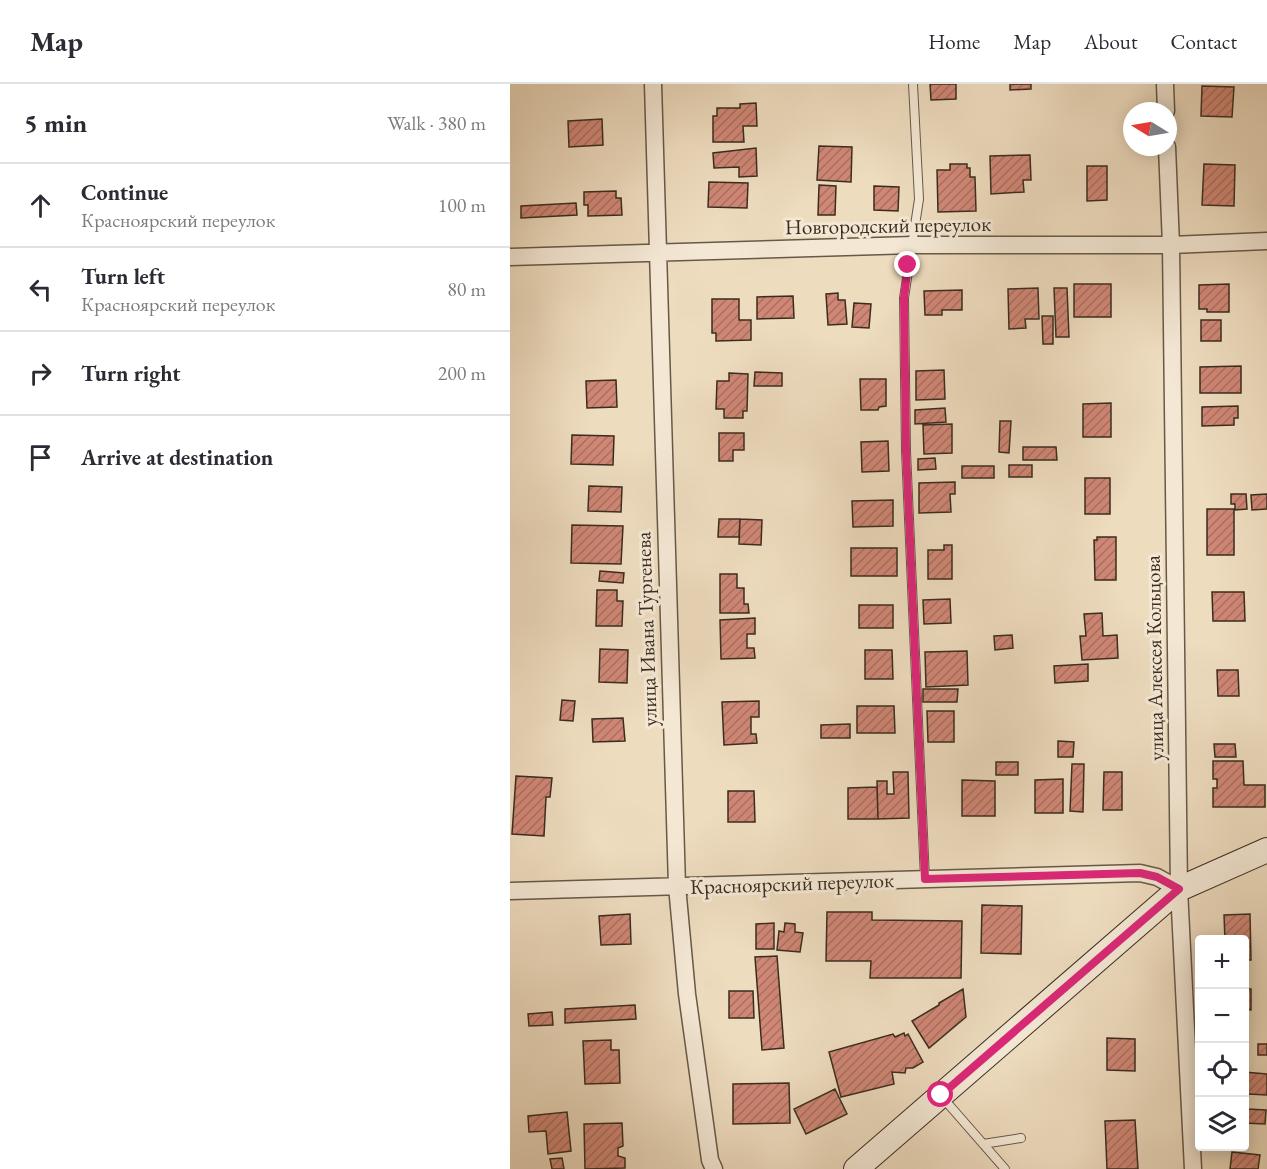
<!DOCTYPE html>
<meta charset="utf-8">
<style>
body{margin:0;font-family:"EB Garamond",serif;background:#f7f7f7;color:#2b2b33}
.controls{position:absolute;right:18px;bottom:18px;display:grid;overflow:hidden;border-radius:6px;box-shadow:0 3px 15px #0003}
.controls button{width:54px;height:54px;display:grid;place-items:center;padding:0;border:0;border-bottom:2px solid #e1e1e2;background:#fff;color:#2b2b33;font:30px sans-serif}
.compass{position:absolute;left:613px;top:18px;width:54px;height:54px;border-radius:50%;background:#fff;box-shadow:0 3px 15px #0003;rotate:281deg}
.stop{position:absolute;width:18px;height:18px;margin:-14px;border:4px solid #db2777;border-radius:50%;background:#fff}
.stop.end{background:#db2777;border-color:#fff;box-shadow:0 2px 6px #0008}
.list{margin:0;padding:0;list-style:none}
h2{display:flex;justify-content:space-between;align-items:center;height:78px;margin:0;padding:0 24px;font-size:26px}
h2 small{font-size:20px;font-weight:400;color:#7c7c81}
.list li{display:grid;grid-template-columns:39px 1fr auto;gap:18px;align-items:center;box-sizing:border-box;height:84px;padding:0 24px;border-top:2px solid #e1e1e2}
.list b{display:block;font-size:22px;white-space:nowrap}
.list p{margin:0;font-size:20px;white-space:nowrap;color:#7c7c81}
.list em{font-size:20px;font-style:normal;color:#7c7c81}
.icon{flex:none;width:33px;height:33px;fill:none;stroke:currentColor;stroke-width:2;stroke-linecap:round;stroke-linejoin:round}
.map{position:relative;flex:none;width:757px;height:1085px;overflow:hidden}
header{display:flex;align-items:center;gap:36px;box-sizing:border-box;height:84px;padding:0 30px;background:#fff;border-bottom:2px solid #e1e1e2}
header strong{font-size:28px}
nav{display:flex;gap:33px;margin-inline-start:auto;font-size:21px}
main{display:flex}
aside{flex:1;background:#fff}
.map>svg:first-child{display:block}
.building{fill:url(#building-hatch);stroke:#3a2d1f;stroke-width:1.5}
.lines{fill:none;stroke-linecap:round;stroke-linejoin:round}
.lane-casing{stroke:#675947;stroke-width:10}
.street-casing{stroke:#675947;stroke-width:19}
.secondary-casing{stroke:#3a2d1f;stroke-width:26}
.lane{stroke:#f4e8d5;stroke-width:8}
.street{stroke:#f4e8d5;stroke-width:16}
.secondary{stroke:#f4e8d5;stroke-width:24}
.route{stroke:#db2777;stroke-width:8}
.labels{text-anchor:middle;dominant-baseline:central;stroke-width:6;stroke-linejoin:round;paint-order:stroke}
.street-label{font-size:21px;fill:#3a2d1f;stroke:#f4e8d5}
</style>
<header>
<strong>Map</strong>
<nav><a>Home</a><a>Map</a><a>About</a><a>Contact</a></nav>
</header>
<main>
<aside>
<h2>5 min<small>Walk · 380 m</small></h2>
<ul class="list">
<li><svg class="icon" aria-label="ahead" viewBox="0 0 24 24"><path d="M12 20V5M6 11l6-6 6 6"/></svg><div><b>Continue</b><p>Красноярский переулок</p></div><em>100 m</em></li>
<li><svg class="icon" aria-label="left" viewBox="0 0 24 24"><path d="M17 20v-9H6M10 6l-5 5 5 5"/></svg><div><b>Turn left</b><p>Красноярский переулок</p></div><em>80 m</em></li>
<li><svg class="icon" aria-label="right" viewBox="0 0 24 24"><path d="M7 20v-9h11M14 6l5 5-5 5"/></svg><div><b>Turn right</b></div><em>200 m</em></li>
<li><svg class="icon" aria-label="arrive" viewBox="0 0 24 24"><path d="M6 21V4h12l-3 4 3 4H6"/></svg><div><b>Arrive at destination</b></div></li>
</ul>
</aside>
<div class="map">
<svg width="757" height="1085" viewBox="0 0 757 1085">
<defs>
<pattern id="building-hatch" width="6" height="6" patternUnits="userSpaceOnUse" patternTransform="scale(1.5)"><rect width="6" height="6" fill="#d08776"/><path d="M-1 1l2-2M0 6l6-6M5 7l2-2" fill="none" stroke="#aa6f60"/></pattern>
</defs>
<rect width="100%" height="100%" fill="#eedcbf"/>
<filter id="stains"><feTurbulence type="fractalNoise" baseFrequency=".00333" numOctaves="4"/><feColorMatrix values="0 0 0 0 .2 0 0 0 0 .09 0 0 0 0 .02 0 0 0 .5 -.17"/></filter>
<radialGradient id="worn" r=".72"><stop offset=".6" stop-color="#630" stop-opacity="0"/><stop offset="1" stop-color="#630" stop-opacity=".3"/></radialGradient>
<path class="building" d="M420 0H446V15L421 16Z
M500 0H521V5L500 6Z
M692 2 724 3 722 33 691 32Z
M246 19 247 42H233L234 58H203V32H207V24H230V20Z
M92 35 93 61 59 63 58 37Z
M309 62 342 63 341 98 307 96Z
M246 64 247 92 229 93V83L204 84 203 69Z
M520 71 521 96H513L514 108 481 110 480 72Z
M440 80H457V84H460V93H465L466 127 428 128 427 86H440Z
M694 80 725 81 724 122 692 121Z
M577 82H597V116L577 117Z
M199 98 238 99 237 124 198 123Z
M309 101 326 102 325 131H308Z
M364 102 389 103 388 127 364 126Z
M106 107V114H111L112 131 78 132V121H74V108Z
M66 119 67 131 11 134V122Z
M564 200H601V233H564Z
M719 200V228H697V225H689V201Z
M528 204 529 235H515L516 244 499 245 498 205Z
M544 204H557L559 253H546Z
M452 206V226H432V231H415L414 207Z
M328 209V216H335L337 240 318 241 316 210Z
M283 212 284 234 247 235V213Z
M202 215H229V236H241V256L206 257V249H202Z
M344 219 361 220 359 244 342 243Z
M532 232H543V260H533Z
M691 236H711V257H691Z
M731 282V309H690V283Z
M434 286 435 315 406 316V287Z
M245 288 272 289V302H244Z
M219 289 238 290 237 327H233V334H214V325H206L207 297H219Z
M350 295H376V322L369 323 368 326H351Z
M106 296 107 323 77 324 76 297Z
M601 319V353H573V320Z
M728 322V334H724V341L692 342V323Z
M435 324 436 338 405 340V326Z
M490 337H501L499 369 489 368Z
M442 340V369L414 370 413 341Z
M209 349H234V366H223V377H209Z
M62 351 104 352 103 381 61 380Z
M378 357 379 387 352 388 351 358Z
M513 363H546L547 376H513Z
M425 374 426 385 408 386V375Z
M499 381H522V393H499Z
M452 382H484V394H452Z
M575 394H600V430H575Z
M445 398V410H440L441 428 409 429V399Z
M79 402 112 403 111 428 78 427Z
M721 410H736L737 425 725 426V420H721Z
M757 410V425L742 426 741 411Z
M383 416V442L343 443 342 417Z
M697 425H724V471H697Z
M209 435H230L229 453H208Z
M230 435 252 436 251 461 229 460Z
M62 441 113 442 111 480 61 479Z
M587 453H606V496H585L584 456H587Z
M434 461H442V495H418V466H434Z
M341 464H387V492H341Z
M90 487 114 489 113 499 89 497Z
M210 490H227V504H234V520H238L239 529H210Z
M87 506H107V517H113L112 542H86Z
M702 508H734L735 537H703Z
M440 515 441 539 414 540 413 516Z
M349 521H383V544H349Z
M592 529 593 552 607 551 608 574 572 576 570 552H576L574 530Z
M245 534V550H237V564H244L245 574 211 575 210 536Z
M502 551 503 564 485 566 484 552Z
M90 565 118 566 117 599 89 598Z
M355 566H382L383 595H355Z
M457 567 458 601 416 603 415 568Z
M578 580V597L545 599 544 582Z
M707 586H728L729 612H708Z
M413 605H448L447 618H413Z
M52 616 65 617 63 637 50 636Z
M249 617V633H241V650H246L247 659 214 661 212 618Z
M347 622H384L385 649H347Z
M417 627H444V658H418Z
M113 634 115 657 83 658 82 635Z
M340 640V654H311V641Z
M548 657 564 658 563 673H548Z
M704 660H725L726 673H705Z
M703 677H733L734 701H755V723H703V704H707V695H703Z
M486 678H508V691H486Z
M562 680H574L573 728 560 727Z
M383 688H398L399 734 368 735 367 697H377V710H384Z
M594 688H612V726H593Z
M6 692 42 694 40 713H36L34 752 2 750Z
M553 695V729H525V696Z
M452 696 485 697V732H452Z
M367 703 368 735H338V704Z
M218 707H244L245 738H218Z
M472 821 512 822 511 870 471 869Z
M317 828H362V836L452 837 451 894H360L361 877H316Z
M120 830 121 860 91 861 89 832Z
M740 830 741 876H734V856H715L714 831Z
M264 839V865H246V840Z
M275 839 285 840V848L293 849 290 868 267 866 269 847 274 848Z
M267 872 274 964 252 966 245 873Z
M453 905 456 933 419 964 402 937 429 921V919Z
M734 905H741V926L734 925Z
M219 907H243L244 934H219Z
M125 921 126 935 55 939V925Z
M42 928 43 941 19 942 18 930Z
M394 949 395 952 398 950 413 978 403 984H396L395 989 382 988 384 1000 331 1013 319 968 383 950 385 953Z
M597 954 625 955V987L597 986Z
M101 956V966H109L110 999 75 1000 73 957Z
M748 960H757V971H748Z
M734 988 757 990V1011L738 1010 737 1025 756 1026 755 1040 734 1039Z
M279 999 280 1039 223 1040V1000Z
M325 1005 337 1030 296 1050 284 1025Z
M57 1028 61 1067 38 1070 36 1047 19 1048 18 1032Z
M625 1036 628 1085H597L595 1037Z
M112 1039 113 1062 108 1064V1072L115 1074V1084L75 1085 74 1040Z
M722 1068 750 1071 748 1085H720Z
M52 1074 54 1085H42L40 1075Z"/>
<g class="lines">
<g class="lane-casing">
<path id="lane" d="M403 0 409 115 394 214 396 367 415 795
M433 1014 495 1085
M473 1060 511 1054"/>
</g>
<g class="street-casing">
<path id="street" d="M143 0 167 802 177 910 200 1076 204 1085
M655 0 656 27
M657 63 661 161 669 805 683 1085
M0 173 403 161H661L757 157
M0 807 630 789 647 793 669 805"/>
</g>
<g class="secondary-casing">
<path id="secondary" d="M346 1085 669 805 757 766"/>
</g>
<use href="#lane" class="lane"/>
<use href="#street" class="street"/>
<use href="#secondary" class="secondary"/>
</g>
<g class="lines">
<path class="route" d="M398 181 394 214 396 367 415 795 630 789 647 793 669 805 431 1011"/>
</g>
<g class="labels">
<g class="street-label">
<text transform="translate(378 141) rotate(-1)">Новгородский переулок</text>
<text transform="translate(136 545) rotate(-92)">улица Ивана Тургенева</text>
<text transform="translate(644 574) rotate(-91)">улица Алексея Кольцова</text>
<text transform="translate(282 799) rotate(-2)">Красноярский переулок</text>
</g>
</g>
<rect width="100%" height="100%" filter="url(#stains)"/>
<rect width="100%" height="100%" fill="url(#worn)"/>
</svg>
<div class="controls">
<button>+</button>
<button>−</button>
<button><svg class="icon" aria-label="locate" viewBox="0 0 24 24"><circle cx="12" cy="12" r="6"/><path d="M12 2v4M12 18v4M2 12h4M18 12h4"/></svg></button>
<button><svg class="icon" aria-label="layers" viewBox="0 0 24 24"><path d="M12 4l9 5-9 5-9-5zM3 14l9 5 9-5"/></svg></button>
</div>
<svg class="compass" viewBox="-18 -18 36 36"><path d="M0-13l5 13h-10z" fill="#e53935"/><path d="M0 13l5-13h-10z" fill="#7c7c81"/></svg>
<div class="stop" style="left:431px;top:1011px"></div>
<div class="stop end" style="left:398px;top:181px"></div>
</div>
</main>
